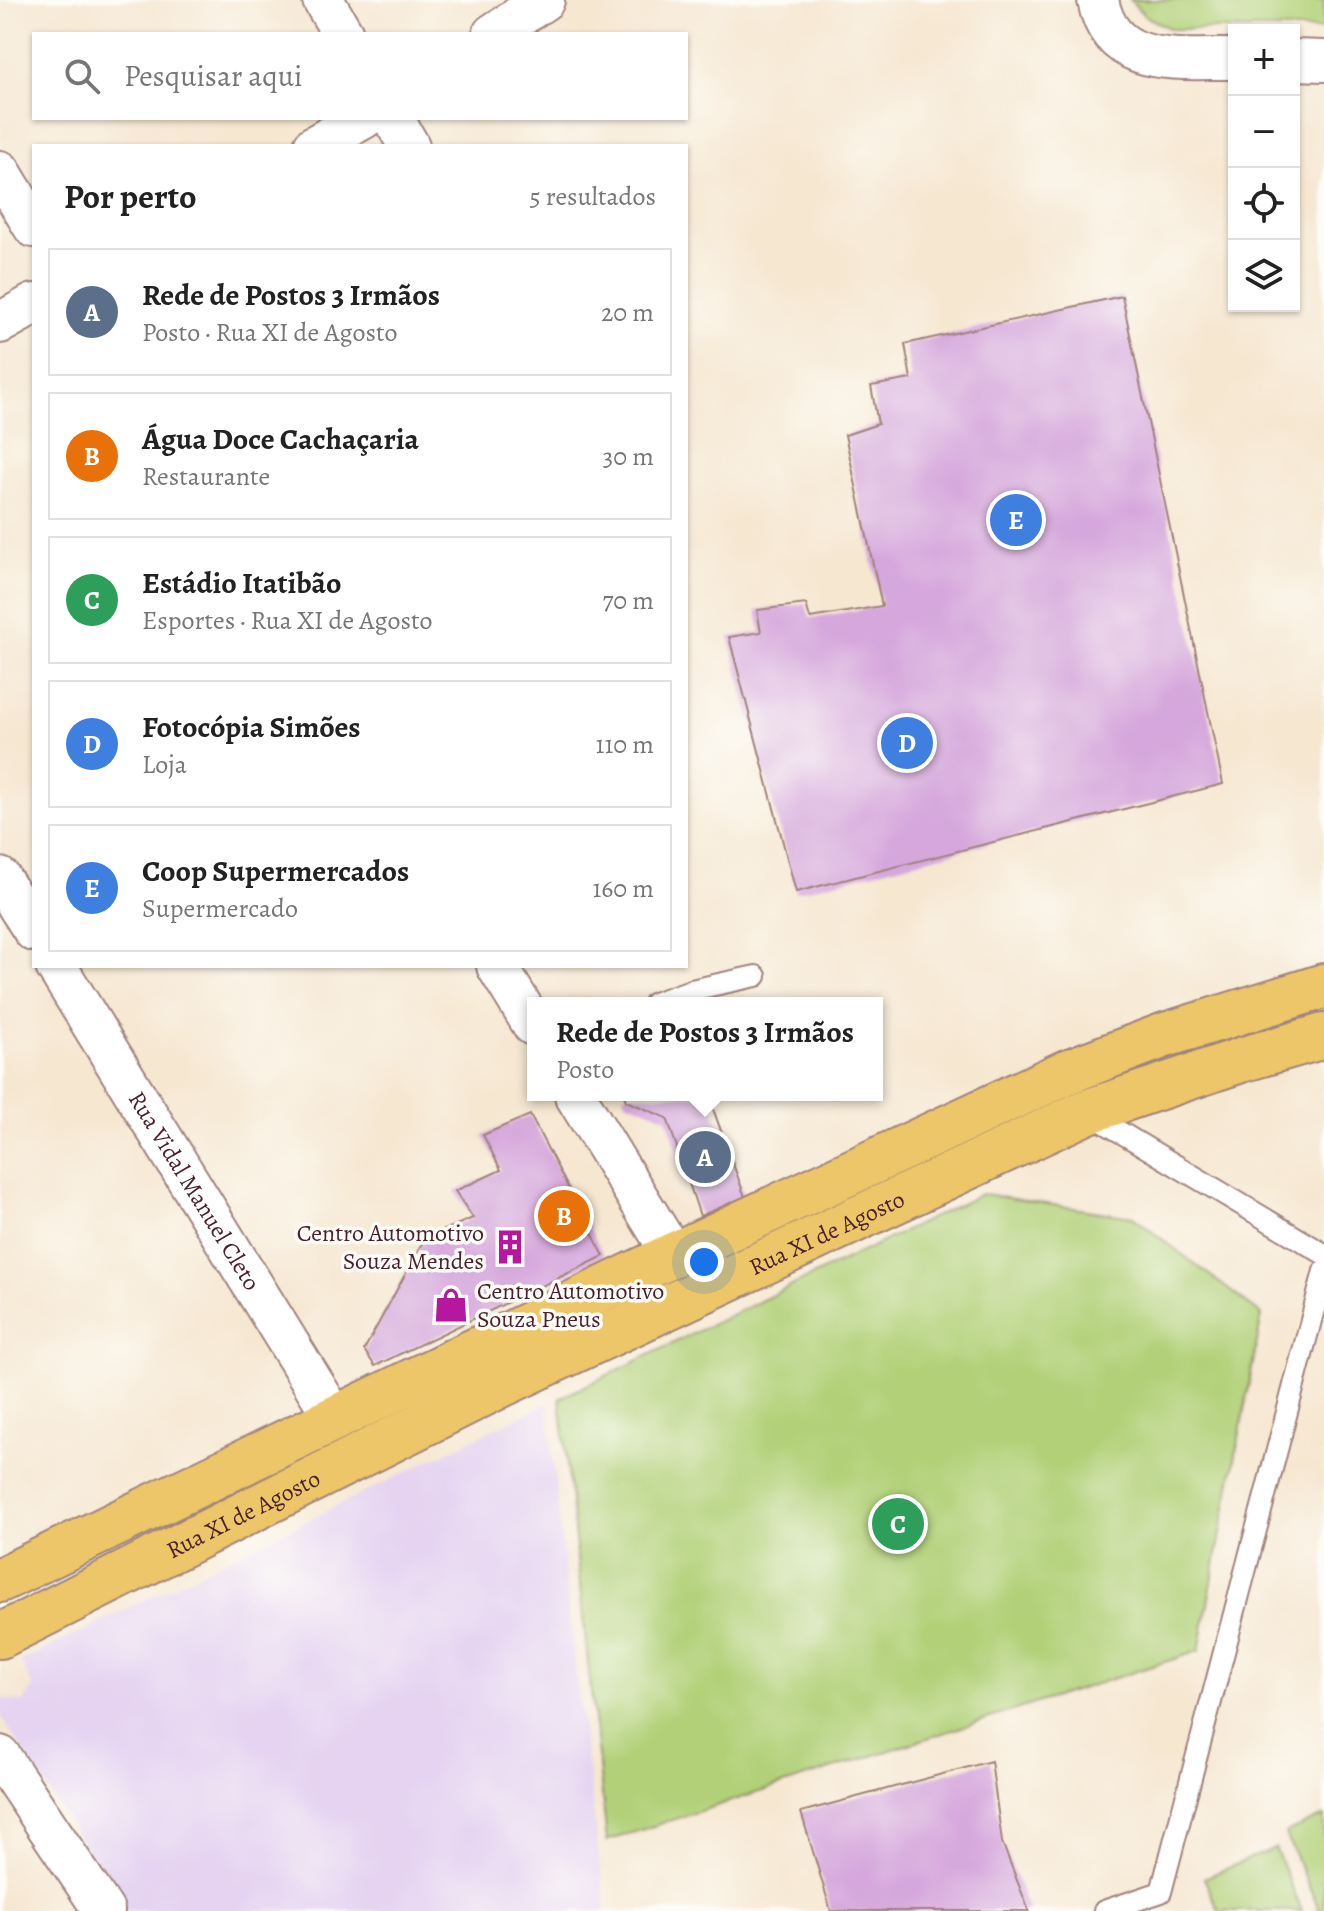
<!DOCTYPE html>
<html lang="pt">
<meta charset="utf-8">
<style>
body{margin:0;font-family:Alegreya,serif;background:#f2f2f2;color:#222}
.controls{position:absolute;right:24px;top:24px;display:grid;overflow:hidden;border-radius:0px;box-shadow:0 2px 6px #0004}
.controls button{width:72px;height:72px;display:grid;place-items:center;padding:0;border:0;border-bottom:2px solid #e0e0e0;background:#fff;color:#222;font:40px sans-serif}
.you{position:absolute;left:704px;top:1262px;width:28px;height:28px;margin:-20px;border:6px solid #fff;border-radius:50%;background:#1a73e8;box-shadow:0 0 0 12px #1a73e833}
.badge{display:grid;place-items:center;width:52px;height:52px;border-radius:50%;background:#2563eb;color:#fff;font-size:26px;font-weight:700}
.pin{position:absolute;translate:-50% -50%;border:4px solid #fff;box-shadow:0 2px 8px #0006}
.popup{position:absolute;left:527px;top:997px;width:356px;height:104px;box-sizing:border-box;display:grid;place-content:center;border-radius:0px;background:#fff;filter:drop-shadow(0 2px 6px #0005);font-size:26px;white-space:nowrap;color:#767676}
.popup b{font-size:30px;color:#222}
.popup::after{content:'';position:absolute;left:50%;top:100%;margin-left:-16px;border:16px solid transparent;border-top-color:#fff}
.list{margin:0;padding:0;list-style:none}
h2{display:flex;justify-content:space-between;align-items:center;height:104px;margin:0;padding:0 32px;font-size:34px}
h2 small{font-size:26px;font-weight:400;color:#767676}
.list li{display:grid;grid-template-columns:52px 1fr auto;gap:24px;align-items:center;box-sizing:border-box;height:128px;margin:0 16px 16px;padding:0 16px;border:2px solid #e0e0e0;border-radius:0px}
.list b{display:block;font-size:30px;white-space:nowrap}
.list p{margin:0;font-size:26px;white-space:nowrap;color:#767676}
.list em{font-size:26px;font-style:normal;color:#767676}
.icon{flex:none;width:44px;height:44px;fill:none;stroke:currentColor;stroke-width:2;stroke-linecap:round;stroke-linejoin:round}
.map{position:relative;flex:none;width:1324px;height:1911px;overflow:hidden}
.search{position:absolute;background:#fff;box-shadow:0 2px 6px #0004;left:32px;top:32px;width:656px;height:88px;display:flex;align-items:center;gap:20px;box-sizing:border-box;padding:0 28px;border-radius:0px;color:#767676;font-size:30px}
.panel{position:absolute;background:#fff;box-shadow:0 2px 6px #0004;left:32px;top:144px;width:656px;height:824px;border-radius:0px}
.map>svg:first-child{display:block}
.built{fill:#e5d3f1}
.green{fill:#b1d077;stroke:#7e7851;stroke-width:2}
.building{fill:#d5a7dc}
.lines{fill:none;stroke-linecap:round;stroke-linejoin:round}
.service-casing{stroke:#a0837e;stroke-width:24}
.minor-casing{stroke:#a0837e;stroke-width:44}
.primary-casing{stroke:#a0837e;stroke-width:48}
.service{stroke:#fff;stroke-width:20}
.minor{stroke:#fff;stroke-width:40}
.primary{stroke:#ecc669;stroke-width:44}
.labels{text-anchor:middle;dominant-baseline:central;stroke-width:7;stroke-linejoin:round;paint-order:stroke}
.street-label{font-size:24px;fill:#4a1f2b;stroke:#fdfcf7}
.poi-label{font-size:24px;fill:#4a1f2b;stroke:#fdfcf7;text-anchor:end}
</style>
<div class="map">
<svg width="1324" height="1911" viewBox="0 0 1324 1911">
<rect width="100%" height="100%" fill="#fdfcf7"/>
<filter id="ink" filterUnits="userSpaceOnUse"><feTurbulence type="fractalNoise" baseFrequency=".0125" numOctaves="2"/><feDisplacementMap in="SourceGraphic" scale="16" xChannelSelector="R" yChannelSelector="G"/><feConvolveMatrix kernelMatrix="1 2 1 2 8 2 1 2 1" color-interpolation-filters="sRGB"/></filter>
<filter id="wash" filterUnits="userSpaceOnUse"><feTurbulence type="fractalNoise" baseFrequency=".006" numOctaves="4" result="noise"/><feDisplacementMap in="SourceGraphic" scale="32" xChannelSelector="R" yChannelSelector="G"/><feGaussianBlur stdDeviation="1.8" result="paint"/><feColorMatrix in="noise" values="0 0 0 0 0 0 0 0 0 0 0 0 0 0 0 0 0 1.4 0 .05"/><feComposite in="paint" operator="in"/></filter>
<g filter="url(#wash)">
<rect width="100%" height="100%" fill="#f6e7d1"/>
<path class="built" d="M547 1403 574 1658 606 1911H126L0 1715V1698L23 1702 33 1688 21 1661Z"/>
<path class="green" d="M1130 0H1324V29H1171L1145 16Z
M981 1194 1133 1217 1262 1315 1199 1651 607 1841 560 1398Z
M1324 1816V1911H1320L1285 1833Z
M1275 1848 1302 1911H1219L1204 1878Z"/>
<g id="blocks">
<path class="building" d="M1122 296 1223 784 796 892 729 637 761 632 757 610 806 604 810 618 882 606 845 435 878 424 871 386 911 379 905 344Z
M624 1095H708L745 1197 700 1216 667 1118 626 1101Z
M530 1115 604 1256 375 1366 364 1350 425 1238 473 1218 455 1191 501 1170 483 1135Z
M991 1761 1002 1842 1029 1911H831L801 1812Z"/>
</g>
</g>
<g filter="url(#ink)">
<use href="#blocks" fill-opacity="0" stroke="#a0837e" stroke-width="2"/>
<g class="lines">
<g class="service-casing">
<path id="service" d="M654 1003 691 990 756 976
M1090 1114 1324 1254
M1104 1911 1161 1892 1324 1271"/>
</g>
<g class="minor-casing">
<g id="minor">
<path d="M323 0 343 34"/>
<path d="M1098 0C1111 70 1179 58 1234 59"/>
<path d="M493 34 544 0"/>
<path d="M1294 60 1324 61"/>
<path d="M393 118 409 146"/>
<path d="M314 146 364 118"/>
<path d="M0 171 34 227"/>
<path d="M0 323 34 304"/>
<path d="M0 878 34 931"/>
<path id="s1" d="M56 966 334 1417"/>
<path d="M497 966 533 1025"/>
<path d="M575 1095 673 1255"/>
<path d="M0 1756 104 1911"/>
</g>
</g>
<g class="primary-casing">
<g id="primary">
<path d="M0 1580 673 1255 1067 1072 1165 1035 1324 986"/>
<path id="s2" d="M0 1636 503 1384 1086 1112 1241 1060 1324 1036"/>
</g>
</g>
<use href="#service" class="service"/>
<use href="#minor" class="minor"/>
<use href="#primary" class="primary"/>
</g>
</g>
<defs>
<g id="building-bare" transform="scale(2.76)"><path d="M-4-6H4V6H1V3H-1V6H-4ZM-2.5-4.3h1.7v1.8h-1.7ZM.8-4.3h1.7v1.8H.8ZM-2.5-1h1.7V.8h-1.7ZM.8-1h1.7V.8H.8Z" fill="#b5179e" stroke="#fdfcf7" stroke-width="2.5" paint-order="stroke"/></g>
<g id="shop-bare" transform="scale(2.76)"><path d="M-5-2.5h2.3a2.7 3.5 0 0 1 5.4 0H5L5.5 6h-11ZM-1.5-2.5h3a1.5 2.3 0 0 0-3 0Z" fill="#b5179e" stroke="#fdfcf7" stroke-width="2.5" paint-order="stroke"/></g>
</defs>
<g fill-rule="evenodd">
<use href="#building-bare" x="510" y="1247"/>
<use href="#shop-bare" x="451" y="1305"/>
</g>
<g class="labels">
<g class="street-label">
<text stroke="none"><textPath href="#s1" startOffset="264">Rua Vidal Manuel Cleto</textPath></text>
<text stroke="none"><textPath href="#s2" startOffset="920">Rua XI de Agosto</textPath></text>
<text stroke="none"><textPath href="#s2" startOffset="272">Rua XI de Agosto</textPath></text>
</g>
<g class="poi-label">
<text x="484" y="1233">Centro Automotivo<tspan x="484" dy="28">Souza Mendes</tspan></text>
<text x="477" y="1291" text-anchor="start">Centro Automotivo<tspan x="477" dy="28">Souza Pneus</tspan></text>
</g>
</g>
</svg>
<div class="controls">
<button>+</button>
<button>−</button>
<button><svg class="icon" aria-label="locate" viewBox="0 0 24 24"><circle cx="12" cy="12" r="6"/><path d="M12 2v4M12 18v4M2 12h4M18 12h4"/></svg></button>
<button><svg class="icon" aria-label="layers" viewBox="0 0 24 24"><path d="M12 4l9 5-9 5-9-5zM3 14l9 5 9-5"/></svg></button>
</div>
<div class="you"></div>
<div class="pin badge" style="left:705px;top:1157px;background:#5c6f8a">A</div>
<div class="popup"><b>Rede de Postos 3 Irmãos</b>Posto</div>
<div class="pin badge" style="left:564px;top:1216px;background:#e8710a">B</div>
<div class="pin badge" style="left:898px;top:1524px;background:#2e9e5b">C</div>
<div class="pin badge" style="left:907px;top:743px;background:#3f7fe0">D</div>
<div class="pin badge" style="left:1016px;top:520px;background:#3f7fe0">E</div>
<div class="search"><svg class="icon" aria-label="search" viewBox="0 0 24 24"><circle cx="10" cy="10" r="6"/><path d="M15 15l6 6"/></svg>Pesquisar aqui</div>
<section class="panel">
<h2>Por perto<small>5 resultados</small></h2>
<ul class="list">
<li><span class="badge" style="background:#5c6f8a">A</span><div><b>Rede de Postos 3 Irmãos</b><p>Posto · Rua XI de Agosto</p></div><em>20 m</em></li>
<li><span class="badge" style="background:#e8710a">B</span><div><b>Água Doce Cachaçaria</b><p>Restaurante</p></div><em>30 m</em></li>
<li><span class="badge" style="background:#2e9e5b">C</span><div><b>Estádio Itatibão</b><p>Esportes · Rua XI de Agosto</p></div><em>70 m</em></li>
<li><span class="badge" style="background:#3f7fe0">D</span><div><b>Fotocópia Simões</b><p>Loja</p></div><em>110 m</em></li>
<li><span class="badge" style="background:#3f7fe0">E</span><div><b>Coop Supermercados</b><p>Supermercado</p></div><em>160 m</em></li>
</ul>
</section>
</div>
